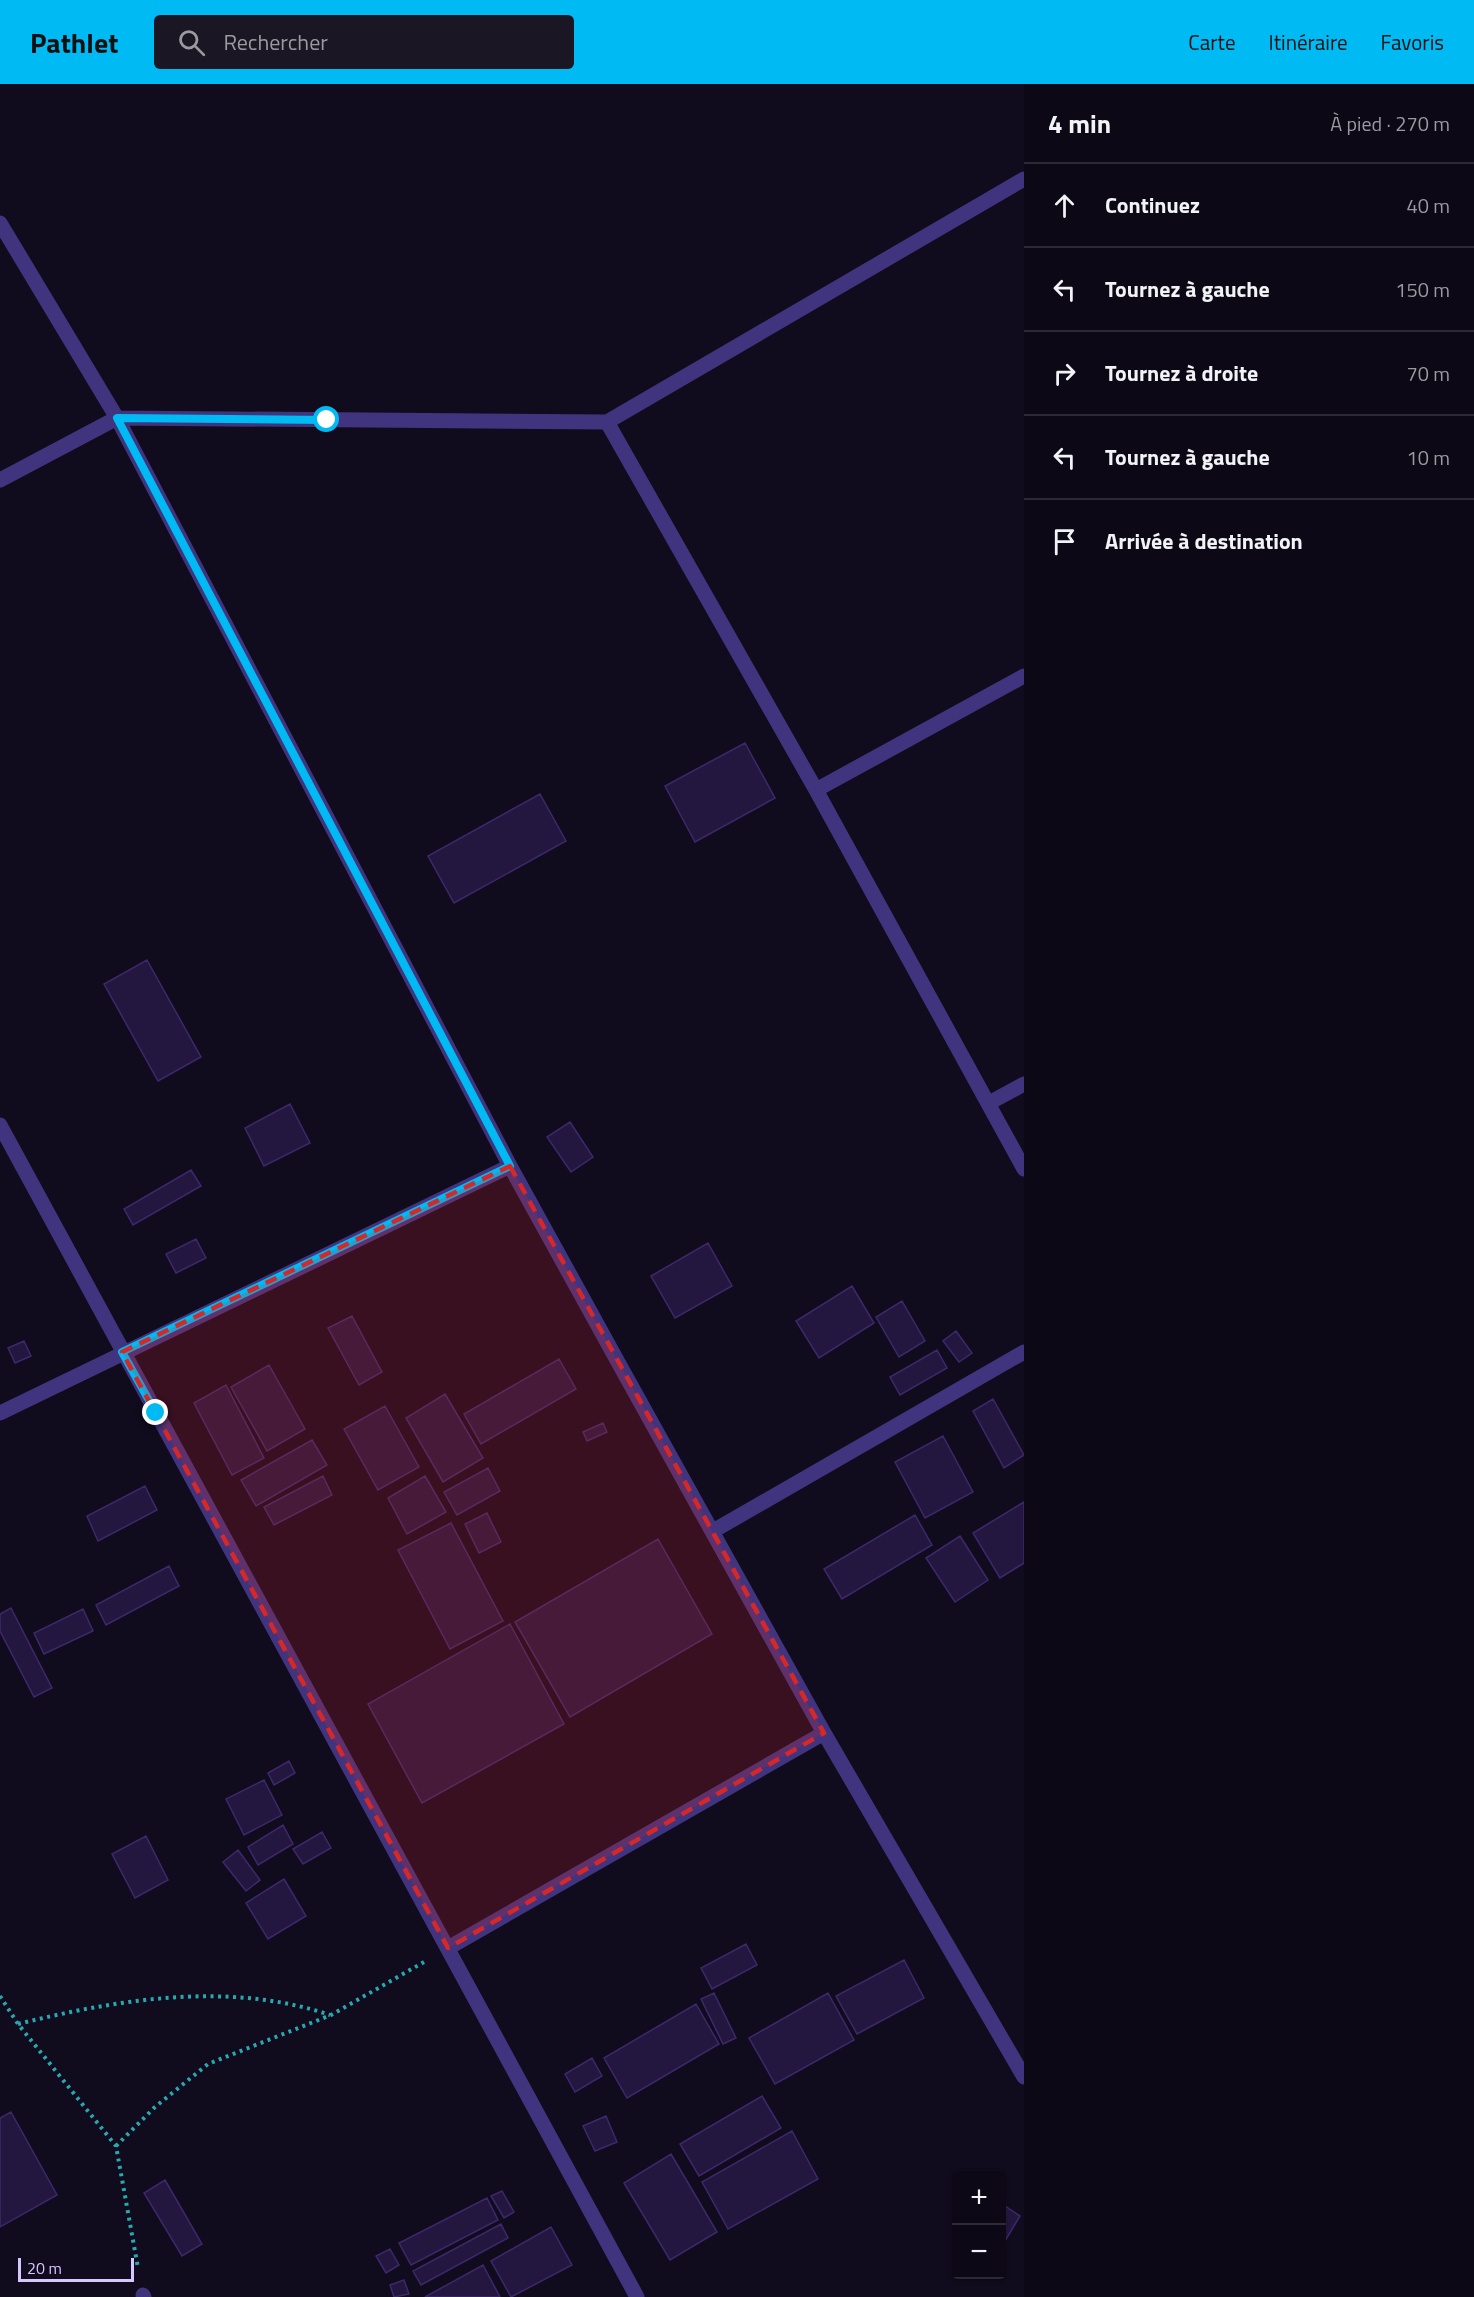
<!DOCTYPE html>
<html lang="fr">
<meta charset="utf-8">
<style>
body{margin:0;font-family:"Titillium Web",sans-serif;background:#1b1623;color:#f1f3f6}
.controls{position:absolute;right:18px;bottom:18px;display:grid;overflow:hidden;border-radius:6px;box-shadow:0 2px 4px #0004}
.controls button{width:54px;height:54px;display:grid;place-items:center;padding:0;border:0;border-bottom:2px solid #2d2935;background:#0d0816;color:#f1f3f6;font:30px sans-serif}
.scale{position:absolute;left:18px;bottom:15px;width:116px;box-sizing:border-box;padding-left:6px;border:3px solid #d5c8ff;border-top:0;font-size:16px;line-height:21px;white-space:nowrap;color:#d5c8ff;-webkit-text-stroke:4px #110b1e;paint-order:stroke}
.stop{position:absolute;width:18px;height:18px;margin:-14px;border:4px solid #00bbf3;border-radius:50%;background:#fff}
.stop.end{background:#00bbf3;border-color:#fff;box-shadow:0 2px 6px #0008}
.list{margin:0;padding:0;list-style:none}
h2{display:flex;justify-content:space-between;align-items:center;height:78px;margin:0;padding:0 24px;font-size:26px}
h2 small{font-size:20px;font-weight:400;color:#9a9aa1}
.list li{display:grid;grid-template-columns:39px 1fr auto;gap:18px;align-items:center;box-sizing:border-box;height:84px;padding:0 24px;border-top:2px solid #2d2935}
.list b{display:block;font-size:22px;white-space:nowrap}
.list em{font-size:20px;font-style:normal;color:#9a9aa1}
.icon{flex:none;width:33px;height:33px;fill:none;stroke:currentColor;stroke-width:2;stroke-linecap:round;stroke-linejoin:round}
.map{position:relative;flex:none;width:1024px;height:2213px;overflow:hidden}
header{display:flex;align-items:center;gap:36px;box-sizing:border-box;height:84px;padding:0 30px;background:#00bbf3;color:#111}
header strong{font-size:28px}
nav{display:flex;gap:33px;margin-inline-start:auto;font-size:21px}
.search{width:420px;height:54px;background:#1b1623;display:flex;align-items:center;gap:15px;box-sizing:border-box;padding:0 21px;border-radius:6px;color:#9a9aa1;font-size:22px}
main{display:flex}
aside{flex:1;background:#0d0816}
.map>svg:first-child{display:block}
.building{fill:#24173f;stroke:#3e286c;stroke-width:1.5}
.lines{fill:none;stroke-linecap:round;stroke-linejoin:round}
.path{stroke:#29a8b2;stroke-width:4;stroke-dasharray:3 4.5;stroke-linecap:butt}
.street{stroke:#41347e;stroke-width:15}
.route{stroke:#00bbf3;stroke-width:8}
.marked{fill:#d62828;fill-opacity:0.2;stroke:#d62828;stroke-width:4.5;stroke-dasharray:12 8;stroke-linejoin:round}
</style>
<header>
<strong>Pathlet</strong>
<div class="search"><svg class="icon" aria-label="search" viewBox="0 0 24 24"><circle cx="10" cy="10" r="6"/><path d="M15 15l6 6"/></svg>Rechercher</div>
<nav><a>Carte</a><a>Itinéraire</a><a>Favoris</a></nav>
</header>
<main>
<div class="map">
<svg width="1024" height="2213" viewBox="0 0 1024 2213">
<rect width="100%" height="100%" fill="#110b1e"/>
<path class="building" d="M745 659 775 714 695 758 665 702Z
M540 710 566 757 454 819 428 772Z
M147 876 201 973 158 997 104 900Z
M290 1020 310 1059 264 1082 245 1044Z
M570 1038 593 1073 571 1088 547 1053Z
M191 1086 201 1102 133 1141 124 1125Z
M196 1155 206 1174 176 1189 166 1170Z
M708 1159 732 1202 675 1234 651 1192Z
M852 1202 874 1239 819 1274 796 1237Z
M902 1217 925 1257 899 1273 876 1233Z
M352 1232 382 1288 359 1301 328 1244Z
M956 1247 972 1269 959 1278 943 1257Z
M24 1257 31 1272 15 1279 8 1264Z
M937 1266 947 1284 900 1311 890 1293Z
M559 1275 576 1305 481 1360 464 1330Z
M269 1281 305 1345 267 1367 231 1303Z
M226 1301 264 1374 232 1391 194 1319Z
M445 1310 483 1374 443 1398 406 1334Z
M993 1315 1024 1371 1004 1384 973 1327Z
M385 1322 419 1383 378 1406 344 1345Z
M603 1339 607 1348 587 1357 583 1348Z
M943 1352 973 1408 925 1434 895 1378Z
M312 1356 327 1381 256 1422 241 1396Z
M488 1384 500 1407 457 1431 444 1408Z
M323 1392 332 1411 274 1441 264 1423Z
M425 1392 446 1428 407 1450 388 1414Z
M145 1402 157 1426 98 1457 87 1432Z
M1024 1418V1479L1000 1494 973 1449Z
M487 1429 501 1458 479 1469 465 1440Z
M915 1431 932 1461 842 1515 824 1485Z
M451 1439 503 1537 450 1565 398 1466Z
M960 1452 988 1496 955 1518 926 1474Z
M658 1455 712 1550 570 1633 515 1538Z
M169 1482 179 1502 106 1541 96 1521Z
M11 1524 52 1604 34 1613 0 1547V1530Z
M83 1525 93 1547 44 1570 34 1549Z
M510 1540 564 1640 422 1719 368 1620Z
M289 1677 295 1689 274 1701 268 1689Z
M264 1696 282 1731 244 1751 226 1715Z
M283 1741 293 1760 258 1781 248 1763Z
M322 1748 331 1764 303 1780 293 1765Z
M146 1752 168 1796 135 1814 112 1770Z
M238 1766 260 1796 246 1807 223 1778Z
M284 1795 306 1832 268 1855 246 1819Z
M746 1860 757 1881 712 1905 701 1884Z
M904 1876 924 1914 857 1950 836 1912Z
M714 1909 736 1954 723 1960 701 1915Z
M828 1909 854 1956 775 2000 749 1954Z
M696 1920 719 1960 627 2014 604 1974Z
M592 1974 602 1992 575 2008 565 1990Z
M762 2012 781 2044 699 2092 680 2060Z
M11 2028 57 2111 0 2143V2034Z
M606 2032 617 2058 595 2067 583 2042Z
M792 2047 818 2095 728 2145 702 2098Z
M671 2070 717 2148 670 2176 624 2099Z
M165 2096 202 2160 182 2172 144 2109Z
M502 2107 514 2128 504 2134 491 2112Z
M487 2114 498 2136 411 2181 399 2159Z
M1002 2120 1020 2132 1002 2162Z
M501 2140 508 2154 421 2201 413 2187Z
M551 2143 572 2181 511 2213 491 2177Z
M390 2165 399 2181 386 2189 376 2172Z
M483 2181 500 2213H425Z
M404 2196 409 2210 394 2213 390 2201Z"/>
<g class="lines">
<path class="path" d="M0 1912 18 1940 116 2062 138 2184
M18 1940C119 1915 230 1897 330 1931
M116 2062 155 2023 208 1980 331 1931 424 1878"/>
<path class="street" d="M0 139 117 334 510 1082 618 1278 824 1649 1024 1993
M607 338 816 706 1024 1085
M0 396 117 334 607 338 1024 95
M816 706 1024 592
M989 1019 1024 1000
M0 1041 637 2213
M0 1329 510 1082
M713 1447 1024 1268
M448 1864 824 1649
M143 2211 144 2213"/>
</g>
<g class="lines">
<path class="route" d="M156 1329 122 1268 510 1082 117 334 327 336"/>
</g>
<path class="marked" d="M510 1082 824 1649 448 1864 122 1268Z"/>
</svg>
<div class="controls">
<button>+</button>
<button>−</button>
</div>
<div class="scale">20 m</div>
<div class="stop" style="left:327px;top:336px"></div>
<div class="stop end" style="left:156px;top:1329px"></div>
</div>
<aside>
<h2>4 min<small>À pied · 270 m</small></h2>
<ul class="list">
<li><svg class="icon" aria-label="ahead" viewBox="0 0 24 24"><path d="M12 20V5M6 11l6-6 6 6"/></svg><div><b>Continuez</b></div><em>40 m</em></li>
<li><svg class="icon" aria-label="left" viewBox="0 0 24 24"><path d="M17 20v-9H6M10 6l-5 5 5 5"/></svg><div><b>Tournez à gauche</b></div><em>150 m</em></li>
<li><svg class="icon" aria-label="right" viewBox="0 0 24 24"><path d="M7 20v-9h11M14 6l5 5-5 5"/></svg><div><b>Tournez à droite</b></div><em>70 m</em></li>
<li><svg class="icon" aria-label="left" viewBox="0 0 24 24"><path d="M17 20v-9H6M10 6l-5 5 5 5"/></svg><div><b>Tournez à gauche</b></div><em>10 m</em></li>
<li><svg class="icon" aria-label="arrive" viewBox="0 0 24 24"><path d="M6 21V4h12l-3 4 3 4H6"/></svg><div><b>Arrivée à destination</b></div></li>
</ul>
</aside>
</main>
